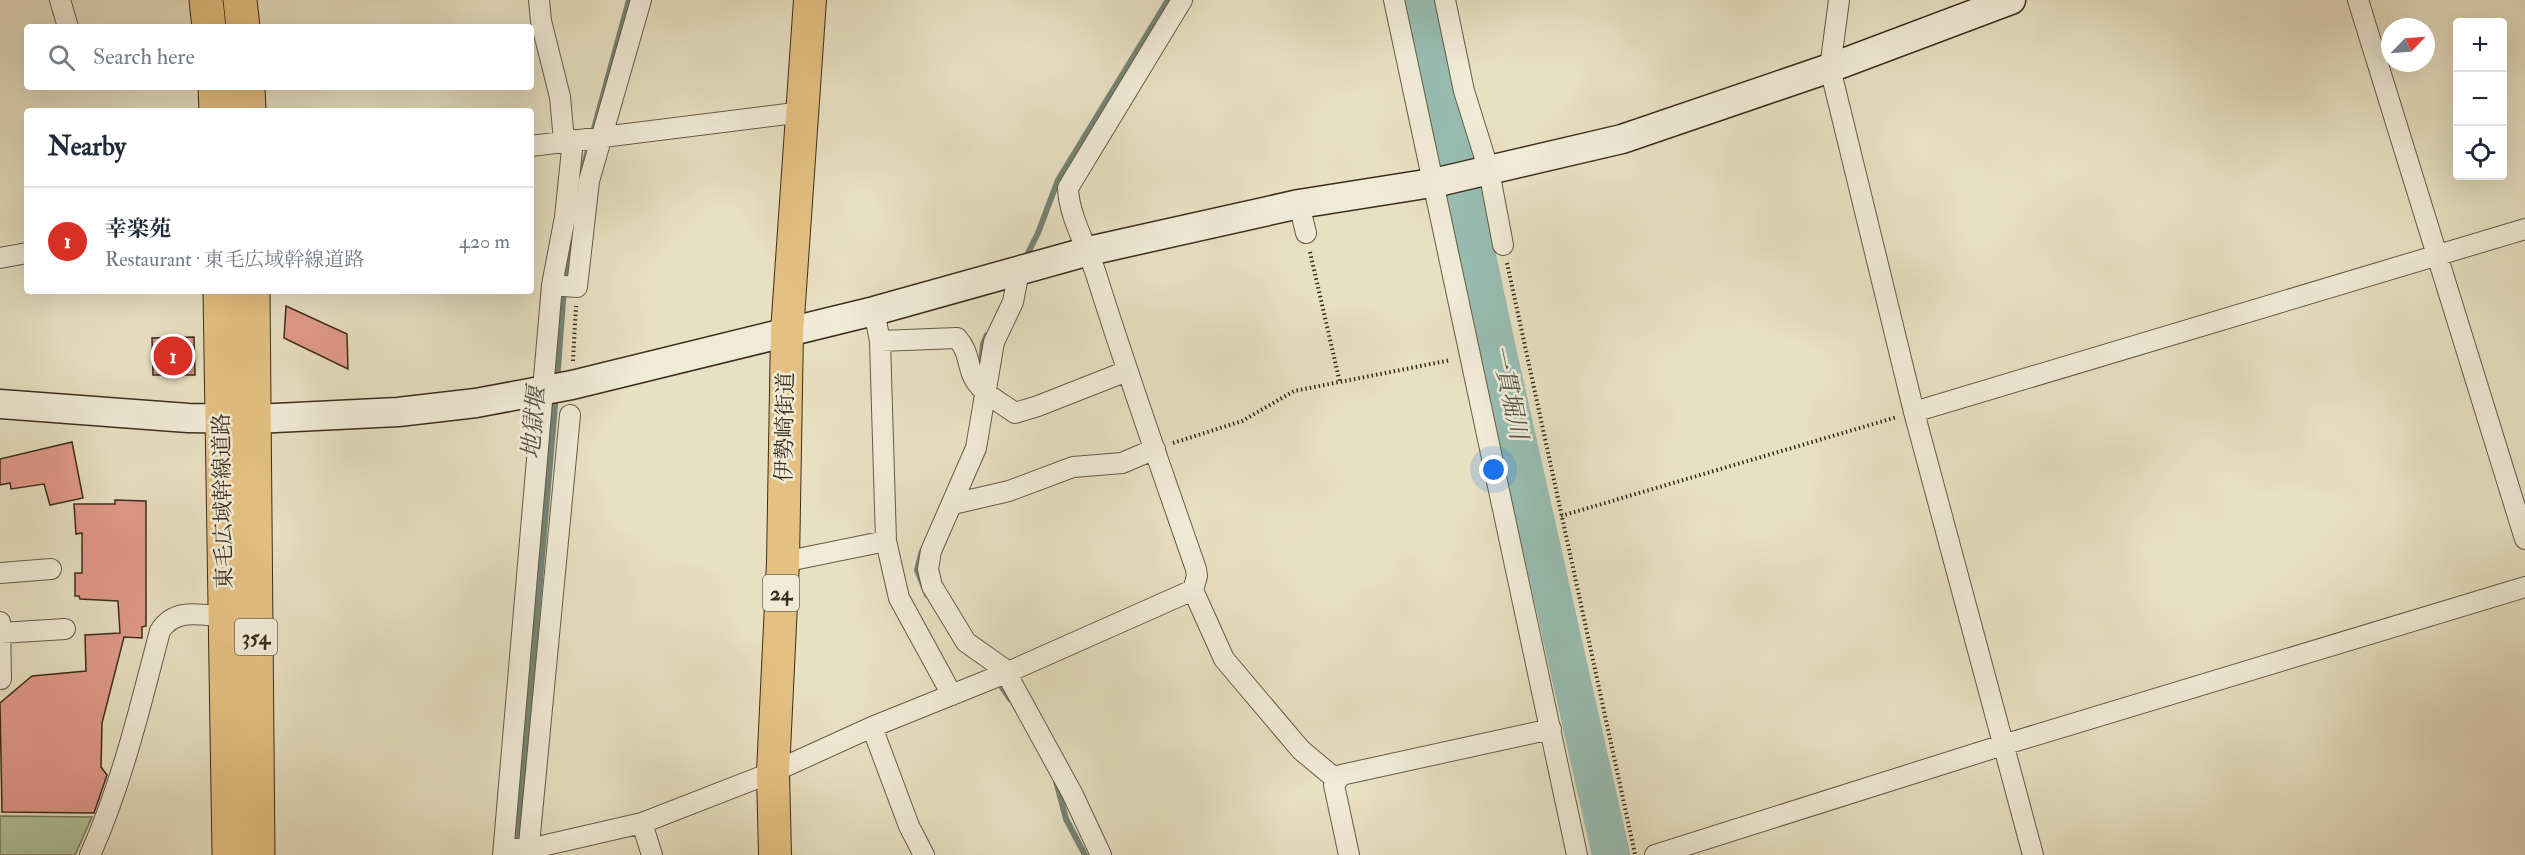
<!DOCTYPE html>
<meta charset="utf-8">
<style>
body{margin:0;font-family:"IM FELL Double Pica","Noto Serif JP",serif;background:#f2f2f3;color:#1f2937}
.controls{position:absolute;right:18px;top:18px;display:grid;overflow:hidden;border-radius:6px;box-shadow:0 6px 24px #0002}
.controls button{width:54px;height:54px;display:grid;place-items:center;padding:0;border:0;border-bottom:2px solid #e0e1e3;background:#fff;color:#1f2937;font:30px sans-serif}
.compass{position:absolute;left:2381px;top:18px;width:54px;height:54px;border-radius:50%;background:#fff;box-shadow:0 6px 24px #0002;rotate:65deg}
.you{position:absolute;left:1494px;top:470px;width:21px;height:21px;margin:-15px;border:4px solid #fff;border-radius:50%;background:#1a73e8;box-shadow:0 0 0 9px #1a73e833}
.badge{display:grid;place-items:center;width:39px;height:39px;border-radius:50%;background:#d93025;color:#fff;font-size:20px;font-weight:700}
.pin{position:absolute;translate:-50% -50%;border:3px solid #fff;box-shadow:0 2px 6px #0006}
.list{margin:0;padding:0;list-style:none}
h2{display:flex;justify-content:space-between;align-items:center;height:78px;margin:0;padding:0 24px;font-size:26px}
h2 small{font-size:20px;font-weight:400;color:#747a83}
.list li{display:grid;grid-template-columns:39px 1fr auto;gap:18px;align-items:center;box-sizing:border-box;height:108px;padding:0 24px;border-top:2px solid #e0e1e3}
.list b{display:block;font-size:22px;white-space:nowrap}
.list p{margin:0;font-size:20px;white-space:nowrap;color:#747a83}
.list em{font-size:20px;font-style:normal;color:#747a83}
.icon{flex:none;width:33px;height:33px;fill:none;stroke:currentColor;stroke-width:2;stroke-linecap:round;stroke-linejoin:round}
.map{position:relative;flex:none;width:2525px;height:855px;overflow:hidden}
.search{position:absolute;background:#fff;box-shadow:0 6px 24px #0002;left:24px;top:24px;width:510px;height:66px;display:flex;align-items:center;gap:15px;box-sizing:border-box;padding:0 21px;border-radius:6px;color:#747a83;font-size:22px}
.panel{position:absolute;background:#fff;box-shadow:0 6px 24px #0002;left:24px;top:108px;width:510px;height:186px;border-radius:6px}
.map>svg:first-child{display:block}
.green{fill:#b0c398;stroke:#76785a;stroke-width:1.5}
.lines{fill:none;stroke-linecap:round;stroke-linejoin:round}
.stream{stroke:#738476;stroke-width:6}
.river{stroke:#97bdb2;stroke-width:38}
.building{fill:#e29a8b;stroke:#3c2e1c;stroke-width:1.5}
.street-casing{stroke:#675a46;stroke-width:22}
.secondary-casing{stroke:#3c2e1c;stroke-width:31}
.primary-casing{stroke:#3c2e1c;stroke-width:34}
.highway-casing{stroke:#3c2e1c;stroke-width:35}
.path{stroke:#3c2e1c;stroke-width:4;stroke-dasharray:1.5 3;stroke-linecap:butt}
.street{stroke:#f0ebd7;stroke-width:20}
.secondary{stroke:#f0ebd7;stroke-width:28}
.primary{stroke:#e4c081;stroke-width:32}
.highway{stroke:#e4c081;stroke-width:33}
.labels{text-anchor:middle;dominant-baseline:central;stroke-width:5;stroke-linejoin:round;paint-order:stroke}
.shield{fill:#f0ebd7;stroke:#726754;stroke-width:1.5}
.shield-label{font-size:21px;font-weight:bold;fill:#3c2e1c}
.street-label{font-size:22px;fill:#3c2e1c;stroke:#f0ebd7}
.water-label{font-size:24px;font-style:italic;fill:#535242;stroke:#f0ebd7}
</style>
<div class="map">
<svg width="2525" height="855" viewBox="0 0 2525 855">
<rect width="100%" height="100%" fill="#e8e0c2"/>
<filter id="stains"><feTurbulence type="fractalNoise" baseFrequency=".00333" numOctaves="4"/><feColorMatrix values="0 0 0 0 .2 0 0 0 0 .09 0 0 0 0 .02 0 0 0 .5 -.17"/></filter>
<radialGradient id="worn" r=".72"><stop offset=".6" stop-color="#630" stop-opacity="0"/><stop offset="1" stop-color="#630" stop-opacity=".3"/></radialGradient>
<path class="green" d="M0 816 92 817 75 855H0Z"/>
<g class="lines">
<path class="stream" d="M578 187 629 0
M1025 259 1038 233 1058 180 1168 0
M981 363 983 344 987 335
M557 381 563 301 572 230
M922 551 917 570 927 595
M997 680 1010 699
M1056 781 1066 819 1085 855
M517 847 556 394"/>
<path class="river" d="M1422 0 1498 354 1611 855"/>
</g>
<path class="building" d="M286 306 347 334 348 369 284 338Z
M194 337 195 375H153L152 338Z
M72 442 83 498 50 505 44 484 11 489 10 483 0 485V459Z
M115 500 146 501V626L142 627V638L124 637 102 723 101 767 107 775 94 813 2 812 0 703 32 676 86 671 85 635 120 633 118 601 80 599 79 596H75V573H82V533L76 534 74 504H115Z"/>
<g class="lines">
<g class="street-casing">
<path id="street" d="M60 0 68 27
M539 0 541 21 560 97 564 141
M1394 0 1577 855
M1445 0 1464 91 1489 171 1503 245
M1839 0 1830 68 1914 412 2033 855
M2358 0 2525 539
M531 146 803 112
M1299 204 1306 233
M0 258 27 253
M1019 271 1013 302 994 342 976 448 931 551 928 569 932 586 966 642 1004 669 1072 793 1101 855
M552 285 577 287 589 181 641 0
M874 311 880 341 886 541 899 598 952 695
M880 341 957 338C968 350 967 360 972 374 979 392 1000 402 1015 413L1038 406 1127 371
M1914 412 2525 229
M953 504 1009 491 1073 467 1122 463 1155 449
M783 562 886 541
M0 573 51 569
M1193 590 1224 659 1301 750 1337 780
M0 622 1 679
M1 633 65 629
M872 727 909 826 924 855
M642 823 652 855
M504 849H529L642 823 773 772 872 727 1006 673 1193 590 1197 576 1196 569C1162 471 1127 373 1096 274 1087 246 1069 217 1068 188L1182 0
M90 855C122 784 140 707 160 631 175 607 201 615 226 617
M503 855 552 285 565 217 573 140
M528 855 570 415
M1349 855 1334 785 1341 775 1551 729
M1655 855 2003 745 2525 587"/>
</g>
<g class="secondary-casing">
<path id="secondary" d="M0 404 188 418 255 419 398 412 476 403 572 385 874 311 1089 251 1299 204 1438 182 1622 139 1830 68 2011 0"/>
</g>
<g class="primary-casing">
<path id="primary" d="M775 855 773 772 783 562 787 332 810 0"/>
</g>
<g class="highway-casing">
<path id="highway" d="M206 0 209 27
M240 0 243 27
M215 87 216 111
M248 87 249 111
M220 291 229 855
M253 291 258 855"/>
</g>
<path class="path" d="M1310 252 1340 383
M1507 263 1635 854
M573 361 576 306
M1173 443 1242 421 1294 391 1451 360
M1561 516 1897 417"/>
<use href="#street" class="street"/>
<use href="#secondary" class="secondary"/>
<use href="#primary" class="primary"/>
<use href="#highway" class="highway"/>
</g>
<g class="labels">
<g class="shield">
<rect x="763" y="575" width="36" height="36" rx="4.5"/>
<rect x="235" y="619" width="42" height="36" rx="4.5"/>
</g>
<g class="shield-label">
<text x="781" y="593">24</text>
<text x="256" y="637">354</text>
</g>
<g class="street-label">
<text transform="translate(785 427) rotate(-89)">伊勢崎街道</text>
<text transform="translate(223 501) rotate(-91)">東毛広域幹線道路</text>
</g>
<g class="water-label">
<text transform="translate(1509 392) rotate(78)">一貫堀川</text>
<text transform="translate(534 423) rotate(-85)">地獄堰</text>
</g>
</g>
<rect width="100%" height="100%" filter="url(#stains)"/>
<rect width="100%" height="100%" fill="url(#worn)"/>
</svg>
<div class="controls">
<button>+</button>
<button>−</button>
<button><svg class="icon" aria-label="locate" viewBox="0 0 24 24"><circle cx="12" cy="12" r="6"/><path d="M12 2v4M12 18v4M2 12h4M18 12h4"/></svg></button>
</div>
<svg class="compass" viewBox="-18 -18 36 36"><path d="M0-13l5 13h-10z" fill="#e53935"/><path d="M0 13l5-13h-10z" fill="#747a83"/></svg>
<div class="you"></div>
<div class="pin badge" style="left:173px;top:356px">1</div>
<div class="search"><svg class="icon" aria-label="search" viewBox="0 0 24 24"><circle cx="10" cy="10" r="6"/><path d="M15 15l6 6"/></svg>Search here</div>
<section class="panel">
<h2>Nearby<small></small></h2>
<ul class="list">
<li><span class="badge">1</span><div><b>幸楽苑</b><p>Restaurant · 東毛広域幹線道路</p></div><em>420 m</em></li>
</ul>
</section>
</div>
